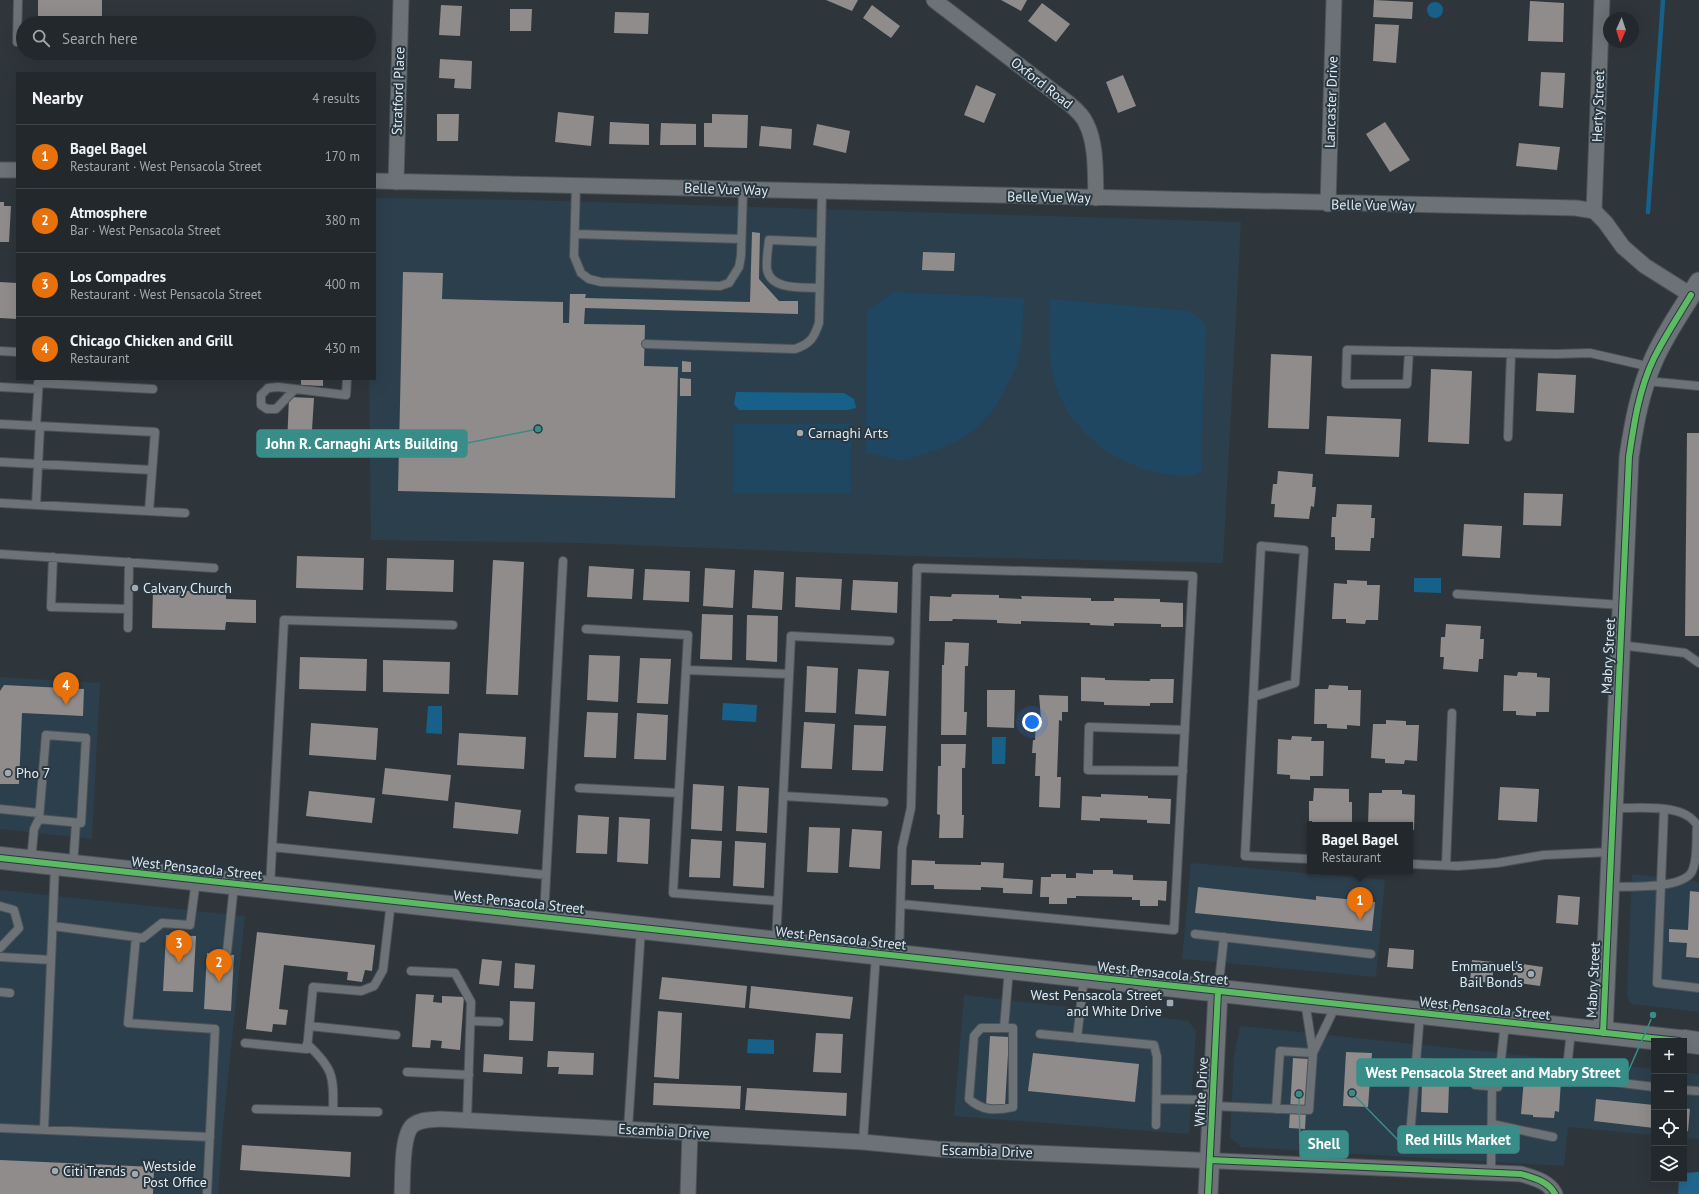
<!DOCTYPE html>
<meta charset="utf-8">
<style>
body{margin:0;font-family:"PT Sans",sans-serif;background:#2b3034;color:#f1f3f6}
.controls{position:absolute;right:12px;bottom:12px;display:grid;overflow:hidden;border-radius:0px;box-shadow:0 4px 16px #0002}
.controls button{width:36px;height:36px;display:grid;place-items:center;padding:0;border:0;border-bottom:1px solid #404448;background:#23282c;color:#f1f3f6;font:20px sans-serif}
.compass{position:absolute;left:1603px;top:12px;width:36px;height:36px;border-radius:50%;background:#23282c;box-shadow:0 4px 16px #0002;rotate:183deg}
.you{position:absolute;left:1032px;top:722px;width:14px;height:14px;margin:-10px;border:3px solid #fff;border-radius:50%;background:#1a73e8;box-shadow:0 0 0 6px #1a73e833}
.badge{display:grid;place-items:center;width:26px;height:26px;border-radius:50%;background:#db2777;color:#fff;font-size:13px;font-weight:700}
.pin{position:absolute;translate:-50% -33px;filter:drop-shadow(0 1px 2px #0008)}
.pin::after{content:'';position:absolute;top:21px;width:14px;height:12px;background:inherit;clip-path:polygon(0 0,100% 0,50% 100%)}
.popup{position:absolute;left:1307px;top:822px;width:106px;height:52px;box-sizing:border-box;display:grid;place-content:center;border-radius:0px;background:#23282c;filter:drop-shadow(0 1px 3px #0005);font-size:13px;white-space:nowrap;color:#a3a6a9}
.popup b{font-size:15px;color:#f1f3f6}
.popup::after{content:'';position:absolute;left:50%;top:100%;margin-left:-8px;border:8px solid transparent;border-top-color:#23282c}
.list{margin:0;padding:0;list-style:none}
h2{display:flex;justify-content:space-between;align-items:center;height:52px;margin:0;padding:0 16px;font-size:17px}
h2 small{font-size:13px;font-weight:400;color:#a3a6a9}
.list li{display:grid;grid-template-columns:26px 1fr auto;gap:12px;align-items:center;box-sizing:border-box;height:64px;padding:0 16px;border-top:1px solid #404448}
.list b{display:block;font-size:15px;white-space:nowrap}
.list p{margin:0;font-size:13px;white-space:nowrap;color:#a3a6a9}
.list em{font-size:13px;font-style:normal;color:#a3a6a9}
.icon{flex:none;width:22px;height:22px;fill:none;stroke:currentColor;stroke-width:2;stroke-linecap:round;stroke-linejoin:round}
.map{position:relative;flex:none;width:1699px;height:1194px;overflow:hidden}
.search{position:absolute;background:#23282c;box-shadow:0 4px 16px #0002;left:16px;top:16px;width:360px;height:44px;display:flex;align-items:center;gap:10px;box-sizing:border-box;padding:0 14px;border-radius:22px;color:#a3a6a9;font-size:15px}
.panel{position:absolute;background:#23282c;box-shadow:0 4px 16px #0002;left:16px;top:72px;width:360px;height:308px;border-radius:0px}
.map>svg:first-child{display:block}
.built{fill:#2c3f4c}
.green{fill:#1f4761}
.forest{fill:#23668d}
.water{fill:#176089}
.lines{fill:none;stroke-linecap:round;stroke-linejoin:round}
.stream{stroke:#176089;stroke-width:4.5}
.building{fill:#908c8b}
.service-casing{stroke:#4c5258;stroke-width:10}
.minor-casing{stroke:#4c5258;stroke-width:17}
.tertiary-casing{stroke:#4c5258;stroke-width:21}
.secondary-casing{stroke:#4c5258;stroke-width:24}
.service{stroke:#6c7276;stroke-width:8}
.minor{stroke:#6c7276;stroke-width:15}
.tertiary{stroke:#6c7276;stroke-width:19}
.secondary{stroke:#6c7276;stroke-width:22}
.cycleway-casing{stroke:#293741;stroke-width:8}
.cycleway{stroke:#5cba63;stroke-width:6}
.poi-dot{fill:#a2aab0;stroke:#293741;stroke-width:1.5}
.labels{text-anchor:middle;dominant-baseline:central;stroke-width:4;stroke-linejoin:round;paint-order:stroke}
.street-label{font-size:14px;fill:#e0e9ef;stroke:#293741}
.poi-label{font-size:14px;fill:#e0e9ef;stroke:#293741;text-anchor:start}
.leader{fill:none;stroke:#398d88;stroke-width:1.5}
.callout-dot{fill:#398d88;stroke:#293741;stroke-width:1.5}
.callout{fill:#398d88;stroke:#398d88;stroke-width:1.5}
.callout-label{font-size:15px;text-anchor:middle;font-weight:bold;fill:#fff}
</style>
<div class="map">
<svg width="1699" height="1194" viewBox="0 0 1699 1194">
<rect width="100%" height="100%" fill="#2f363b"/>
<path class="built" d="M375 198 527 200 1241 222 1223 563 909 556 580 543 371 540 369 379H375Z
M0 677 100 683 92 839 0 829Z
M1191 863 1385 880 1376 977 1182 959Z
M1632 874 1699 882V1012L1632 1004 1629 1001 1627 994Z
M0 890 245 916 223 1126 218 1194H0Z
M964 995 1188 1021 1196 1031 1189 1134 954 1116Z
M1240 1026 1654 1069V1135L1568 1127 1564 1166 1241 1147 1230 1137 1234 1057Z
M1684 1072 1699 1074V1139L1684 1138Z"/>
<path class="green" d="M893 292 1024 298 1022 341 1016 368 995 408 975 429 960 440 943 448 903 461 866 453 867 312Z
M1050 299 1190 311 1206 325 1201 472C1187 480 1162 474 1147 470 1099 455 1059 418 1051 366 1048 344 1049 321 1050 299Z
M733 424H851V493H733Z"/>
<path class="forest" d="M1699 1172V1194H1678L1679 1179H1684V1173Z"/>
<path class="water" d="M1427 10a8 8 0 1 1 16 0a8 8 0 1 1-16 0Z
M736 392 844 393 854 399 856 408 847 410H739L734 404Z
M1414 578H1441V593L1414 592Z
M723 703 757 705 756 722 722 720Z
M428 706H442V734L426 733Z
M992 737H1006L1005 764H992Z
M748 1039 774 1040V1054L747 1053Z"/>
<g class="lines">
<path class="stream" d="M1648 212 1663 0"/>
</g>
<path class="building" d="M38 0H102V23H38Z
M826 0H858L852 11Z
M1001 0H1027L1021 11Z
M1374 0 1413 2 1412 19 1373 17Z
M1530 1 1564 3 1563 42 1528 41Z
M1042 3 1070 24 1056 42 1028 21Z
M441 5 462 6 460 36 439 35Z
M872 5 900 26 891 38 863 18Z
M510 9H532L531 31H510Z
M615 12 649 13 648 34 614 33Z
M1375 24 1399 25 1396 63 1373 61Z
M440 59 472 61 471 89 454 88 455 79 439 78Z
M1541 72 1565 73 1563 108 1539 106Z
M1123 75 1136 106 1118 113 1106 82Z
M976 85 996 94 984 123 964 115Z
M558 112 594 116 591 146 555 142Z
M437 114H459L458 141H437Z
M712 114 748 115 747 148 704 147V123H712Z
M610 122 649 124V145L609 144Z
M1385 122 1410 160 1390 172 1366 134Z
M661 123 696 124V145H660Z
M817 124 850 131 846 153 813 145Z
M761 126 792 129 791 149 759 146Z
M1519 143 1560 147 1557 170 1516 166Z
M0 202H4V206H11L9 242H0Z
M752 232 760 233 759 279 779 301H798V314L585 308 584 324 645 325 644 366 678 367 675 498 398 491 403 272 443 273 442 299 563 302V323H569L570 294H586L585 298 750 302Z
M923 252 955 253 954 271 922 270Z
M0 282 17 283V319L0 318Z
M1271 354 1312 356 1309 429 1268 428Z
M682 361 691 362V372H682Z
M1431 369 1472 371 1469 444 1428 442Z
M1538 373 1576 375 1574 413 1536 411Z
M680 378 691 379V396H680Z
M301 379H323V386L301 385Z
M289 397 314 398 311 446 287 445Z
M1327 416 1401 419 1399 457 1325 454Z
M1687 433H1699V636H1685Z
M264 442 280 443V451L264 450Z
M1278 471 1313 474 1312 487H1316L1314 507 1311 506 1309 519 1274 517 1275 504H1271L1273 484H1277Z
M1524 493 1563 494 1561 526 1523 525Z
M1337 504 1372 505 1371 518H1375L1374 538H1371L1370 551 1335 550V537H1331L1332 517H1336Z
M1464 524 1502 526 1500 558 1462 556Z
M297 556 364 558 363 590 296 588Z
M387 558 454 560 453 592 386 590Z
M493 560 524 562 518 695 486 694Z
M589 566 634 569 632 599 587 597Z
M705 568 735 570 733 608 703 606Z
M645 569 690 571 689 602 643 600Z
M754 570 784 572 782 610 752 608Z
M796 577 842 579 840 610 795 607Z
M853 580 898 582 897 613 851 610Z
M1347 580 1367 581V585H1380L1378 620H1366L1365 624 1346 623V619H1332L1334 583 1347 584Z
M153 590 226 592V599L256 600V623L226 622 225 630 152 628Z
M952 594 999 595V598L1022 599 1021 596 1091 598V601H1114V598L1160 599V602L1183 603V627H1161V624L1114 623V626L1090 625V623L1021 621V624L997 623V620L953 619 952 621H929L930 596 951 597Z
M702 614 733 615 732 660 700 659Z
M747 615 778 616 777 662 746 660Z
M1446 624 1481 626 1480 639H1484L1483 659H1479L1478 672 1443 669 1444 657H1440L1441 637H1445Z
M945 642 969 643 968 666H965L964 712H967L966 735H941L942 665H944Z
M589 655 620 656 618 702 587 700Z
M300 657 367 659 366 691 299 689Z
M640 658 671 659 668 704 637 703Z
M383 660 450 662 449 694 383 692Z
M807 666 838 668 836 713 805 712Z
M858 669 889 671 886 716 855 714Z
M1518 672 1537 673V677L1550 678 1549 712H1536V716L1516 715V711H1503L1504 675 1517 676Z
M1081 677 1105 678V680L1150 681V679H1174L1173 703H1150V706L1104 705V702L1081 701Z
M4 685 84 689 83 716 22 713 19 784H0V691Z
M1329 685 1348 686V690H1361L1360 726 1347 725V729L1327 728V724H1314L1315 689H1328Z
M987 690H1015L1014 728 987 727Z
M1039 695 1068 696V712H1062V721L1059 720 1057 777H1061L1060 808 1039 807 1040 776H1035L1036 753H1032L1033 740H1035L1036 719H1041Z
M587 712 618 713 616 758 584 757Z
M637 713 668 715 666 760 634 759Z
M1386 720 1406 721V725H1419L1417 761 1405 760 1404 764 1385 763V759L1371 758 1373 724H1386Z
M804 722 835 724 832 769 801 768Z
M311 723 378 728 376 760 309 755Z
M854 725 886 726 883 771 852 770Z
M459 733 526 737 524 769 457 765Z
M1292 736 1312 737 1311 741H1324L1323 776H1310V780L1290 779V775L1277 774 1278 739 1291 740Z
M941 744H966L965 768H962V815H964L963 838H939L940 815 937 814 938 766H941Z
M385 768 451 775 448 801 382 794Z
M693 784 724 786 722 831 691 829Z
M738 786 769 788 767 833 736 831Z
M1500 787 1539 789 1537 822 1498 820Z
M1314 788 1349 789V802H1352V822H1348V825H1312V821H1309V801H1313Z
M1382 790H1402V794L1415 795 1414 830H1410V825H1368L1369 793H1382Z
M309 791 375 798 372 823 306 816Z
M1101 794 1148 796V798L1171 799 1170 824 1147 823V820L1100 818V821L1081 820 1082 796 1101 797Z
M455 802 521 810 518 834 453 828Z
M578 815 609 817 607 854 576 853Z
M619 817 650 819 648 864 617 862Z
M809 827 840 828 838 873 807 872Z
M852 829 882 831 880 869 849 867Z
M691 839 722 841 720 878 689 877Z
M735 841 766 843 764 888 733 886Z
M912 860 935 861V864L981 865V862L1004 863 1003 878 1033 880 1032 894 1003 893V888L981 887V890L934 889V885H911Z
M1093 870H1113V874L1133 875V880L1167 881 1166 901 1158 900V906H1140V900H1132V897L1076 896V898H1067V904H1049V897H1040L1041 877H1051V874H1066V878H1076V873L1093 874Z
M1198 887 1316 900V896L1375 902 1372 931 1195 913Z
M1690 891 1699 892V958L1686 957 1687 943 1669 942V929L1688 930Z
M1558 895 1580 897 1578 925 1556 923Z
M257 932 375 945 372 971 365 970 362 982 347 980 348 972 284 965 279 1009 288 1010 286 1025 273 1024 272 1032 246 1029Z
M166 935 196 936 193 992 163 991Z
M1389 948 1414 950 1413 969 1387 967Z
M207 953 234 955 231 1011 204 1009Z
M482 959 502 961 499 986 479 984Z
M1472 960 1494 962 1492 983 1470 981Z
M515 963 535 965 533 989 514 988Z
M1515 963 1543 967 1540 986 1512 982Z
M662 977 747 986 745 1008 659 999Z
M751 986 853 997 850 1019 749 1008Z
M416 994 434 995 433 1002 442 1003V996L464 997 460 1050 441 1048 442 1041 431 1040 430 1048 412 1047Z
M510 1001 535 1002 533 1041 509 1040Z
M658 1011 682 1013 679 1079 654 1077Z
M816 1033 843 1034 841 1073 813 1072Z
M990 1036 1009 1037 1005 1106 986 1105Z
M548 1051 594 1053 593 1075 558 1074 559 1067H547Z
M1346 1052 1372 1053 1368 1107 1343 1106Z
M1033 1053 1139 1064 1135 1102 1028 1091Z
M484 1054 523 1057 522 1074 483 1072Z
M1293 1058 1309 1059 1305 1129 1289 1128Z
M1524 1078 1561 1080 1559 1112 1555 1111 1554 1118 1533 1117V1115L1521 1114Z
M654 1083 741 1086 740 1109 653 1105Z
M1422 1084 1449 1085 1448 1113 1421 1112Z
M747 1088 847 1093 846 1116 745 1110Z
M1596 1099 1654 1105V1128L1594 1121Z
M1684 1108 1690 1109 1688 1131H1684Z
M242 1145 351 1152 350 1177 240 1170Z
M0 1160 154 1167 153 1194H0Z"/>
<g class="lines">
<g class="service-casing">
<path id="service" d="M17 42 18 0
M576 185 574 256 581 273 589 279 601 282 720 286 729 283 739 267 741 256 743 190
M575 234 741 239
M820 288C804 287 770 291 767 269 766 260 768 249 769 240L821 242
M646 344 795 349C810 344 814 338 819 323L822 192
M0 351 17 352
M1409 351 1407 384H1346L1347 350 1556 354 1590 353 1651 367
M1646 381 1699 386
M38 383 153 389
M0 387 38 389
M295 389 276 409H267L261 405V395L268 388 278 387 346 395 347 379
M0 424 155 432 149 511
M36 426 39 379
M1508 437 1511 353
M0 462 152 470
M0 503 185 513
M36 505 40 426
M0 554 214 568
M53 557 51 607 128 609
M1457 594 1622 605
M128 628 129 562
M586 629 688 635 673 893 778 901
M1620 645 1685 653 1699 663
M686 670 789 674
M1253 697 1295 683 1304 550 1261 546 1245 856 1310 859
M1183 771 1088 770 1089 727 1185 730
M579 788 679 793
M783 796 884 802
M0 809 39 813
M1664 809 1657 983 1699 988
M272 847 546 875
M31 861 34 829 39 819 46 735 86 738 81 823 39 819
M1410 864 1458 866 1497 863 1544 855 1611 852
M1446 865 1452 713
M73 866 76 823
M270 887 284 620 453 625
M1609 887C1629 886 1687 890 1693 869 1698 856 1696 839 1697 825 1683 802 1637 809 1613 808
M0 906 14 910 19 928 0 948
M544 916 563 561
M53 926 143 938 162 923 190 925 196 880
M1195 934 1371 954
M136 937 128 1023 215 1029 207 1194
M776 942 791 636 890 641
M227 952 234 885
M899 955 902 848 911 808 917 568 1193 576 1174 930 901 904
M0 957 51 960
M411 971 455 973 471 1002 467 1120
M1218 991 1224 937
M0 992 10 993
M471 1021 499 1022
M309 1026 396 1035
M981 1028H1013V1107C996 1111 982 1111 969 1099L974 1036Z
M1004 1028 1009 969
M1040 1034 1154 1045 1157 1057 1156 1125
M1077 1038 1084 978
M245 1043 307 1049 313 987 361 991 374 986 383 970 391 902
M307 1044C333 1068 334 1076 333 1111
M1313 1053 1336 1005
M1416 1062 1446 1065
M1499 1071 1566 1077 1571 1031
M407 1072 469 1075
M1597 1080 1654 1087
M1475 1085 1498 1087 1505 1023
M1684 1090 1697 1091
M1157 1099 1213 1100
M1213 1106 1309 1110 1313 1053 1305 1001
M256 1109 378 1112
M1276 1109 1280 1051 1313 1053
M1411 1124 1420 1013
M1492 1124 1553 1137
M0 1128 210 1137
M628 1129 641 928
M44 1130 55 865
M863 1142 876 954
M1491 1173 1492 1087"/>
</g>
<g class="minor-casing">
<path id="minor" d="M934 0 1067 102C1074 108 1082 114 1086 123 1097 144 1095 175 1096 198
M0 170H17
M375 181 1576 208 1594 211 1605 222 1623 247 1645 266 1691 295
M396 182 401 0
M1328 204 1334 0
M1594 211 1602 0
M402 1194C403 1178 401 1135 413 1125 421 1119 431 1120 440 1119L863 1142 937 1149 1521 1174C1534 1178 1548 1181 1555 1194
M688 1194 690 1132"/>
</g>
<g class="tertiary-casing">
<path id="tertiary" d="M1603 1033 1629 457C1634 423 1640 390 1654 359 1666 332 1684 307 1699 282
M1208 1194 1218 991"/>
</g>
<g class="secondary-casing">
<path id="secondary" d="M0 858 1679 1041
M1684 1041 1699 1043"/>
</g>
<use href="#service" class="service"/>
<use href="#minor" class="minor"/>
<use href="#tertiary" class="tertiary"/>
<use href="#secondary" class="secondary"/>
<g class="cycleway-casing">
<path id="cycleway" d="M0 858 1679 1041
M1603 1033 1629 457C1634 423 1639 389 1654 358 1665 336 1679 315 1691 295
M1210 1160 1521 1174C1534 1178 1548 1181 1555 1194
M1208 1194 1218 991"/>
</g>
<use href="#cycleway" class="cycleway"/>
</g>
<g class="poi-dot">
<circle cx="800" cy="433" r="4"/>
<circle cx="135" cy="588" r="4"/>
<circle cx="8" cy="773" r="4"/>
<circle cx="1531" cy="974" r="4"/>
<rect x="1166" y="999" width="8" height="8" rx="2"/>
<circle cx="55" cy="1171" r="4"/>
<circle cx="135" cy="1174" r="4"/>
</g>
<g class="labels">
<g class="street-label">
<text transform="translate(1042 83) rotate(38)">Oxford Road</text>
<text transform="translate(398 91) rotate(-88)">Stratford Place</text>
<text transform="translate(1331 102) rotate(-88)">Lancaster Drive</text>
<text transform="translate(1598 106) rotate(-88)">Herty Street</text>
<text transform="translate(726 189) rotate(2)">Belle Vue Way</text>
<text transform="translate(1049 197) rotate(1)">Belle Vue Way</text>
<text transform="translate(1373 205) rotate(1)">Belle Vue Way</text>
<text transform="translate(1608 656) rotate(-87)">Mabry Street</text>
<text transform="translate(197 868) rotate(6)">West Pensacola Street</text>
<text transform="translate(519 902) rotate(6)">West Pensacola Street</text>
<text transform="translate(841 938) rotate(6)">West Pensacola Street</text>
<text transform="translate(1163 973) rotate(6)">West Pensacola Street</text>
<text transform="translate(1593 980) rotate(-87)">Mabry Street</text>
<text transform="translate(1485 1008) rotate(6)">West Pensacola Street</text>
<text transform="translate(1201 1092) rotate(-87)">White Drive</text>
<text transform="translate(664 1131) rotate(3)">Escambia Drive</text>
<text transform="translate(987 1151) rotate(2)">Escambia Drive</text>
</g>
<g class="poi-label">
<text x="808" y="433">Carnaghi Arts</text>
<text x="143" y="588">Calvary Church</text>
<text x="16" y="773">Pho 7</text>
<text x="1523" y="966" text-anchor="end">Emmanuel's<tspan x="1523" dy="16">Bail Bonds</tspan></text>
<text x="1162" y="995" text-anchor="end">West Pensacola Street<tspan x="1162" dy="16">and White Drive</tspan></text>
<text x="143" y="1166">Westside<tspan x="143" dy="16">Post Office</tspan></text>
<text x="63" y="1171">Citi Trends</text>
</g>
</g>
<path class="leader" d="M538 429L467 443M1653 1015L1628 1072M1352 1093L1398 1140M1299 1094L1300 1144"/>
<g class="callout-dot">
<circle cx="538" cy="429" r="4"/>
<circle cx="1653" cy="1015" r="4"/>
<circle cx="1352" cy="1093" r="4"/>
<circle cx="1299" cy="1094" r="4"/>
</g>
<g class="callout">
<rect x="257" y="430" width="210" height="27" rx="4"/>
<rect x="1357" y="1059" width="271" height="27" rx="4"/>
<rect x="1398" y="1126" width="121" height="27" rx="4"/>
<rect x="1300" y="1131" width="48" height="27" rx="4"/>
</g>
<g class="callout-label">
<text x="362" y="449">John R. Carnaghi Arts Building</text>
<text x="1493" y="1078">West Pensacola Street and Mabry Street</text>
<text x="1458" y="1145">Red Hills Market</text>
<text x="1324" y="1149">Shell</text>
</g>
</svg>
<div class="controls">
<button>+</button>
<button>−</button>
<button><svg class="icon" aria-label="locate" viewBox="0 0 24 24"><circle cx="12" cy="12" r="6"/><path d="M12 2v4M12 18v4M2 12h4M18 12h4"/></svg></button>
<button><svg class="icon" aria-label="layers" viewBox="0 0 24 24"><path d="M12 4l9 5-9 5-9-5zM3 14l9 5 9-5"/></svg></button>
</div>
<svg class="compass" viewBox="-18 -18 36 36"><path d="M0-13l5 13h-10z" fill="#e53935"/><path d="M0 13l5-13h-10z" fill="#a3a6a9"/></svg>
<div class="you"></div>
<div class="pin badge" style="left:1360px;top:920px;background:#e8710a">1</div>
<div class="popup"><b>Bagel Bagel</b>Restaurant</div>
<div class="pin badge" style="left:219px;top:982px;background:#e8710a">2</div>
<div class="pin badge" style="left:179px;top:963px;background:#e8710a">3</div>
<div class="pin badge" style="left:66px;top:705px;background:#e8710a">4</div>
<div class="search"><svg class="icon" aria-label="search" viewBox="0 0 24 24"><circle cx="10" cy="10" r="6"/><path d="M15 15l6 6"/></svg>Search here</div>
<section class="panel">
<h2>Nearby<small>4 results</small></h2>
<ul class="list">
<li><span class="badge" style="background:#e8710a">1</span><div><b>Bagel Bagel</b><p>Restaurant · West Pensacola Street</p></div><em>170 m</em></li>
<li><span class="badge" style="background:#e8710a">2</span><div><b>Atmosphere</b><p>Bar · West Pensacola Street</p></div><em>380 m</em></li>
<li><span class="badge" style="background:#e8710a">3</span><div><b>Los Compadres</b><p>Restaurant · West Pensacola Street</p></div><em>400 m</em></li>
<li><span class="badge" style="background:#e8710a">4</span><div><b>Chicago Chicken and Grill</b><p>Restaurant</p></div><em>430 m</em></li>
</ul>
</section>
</div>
